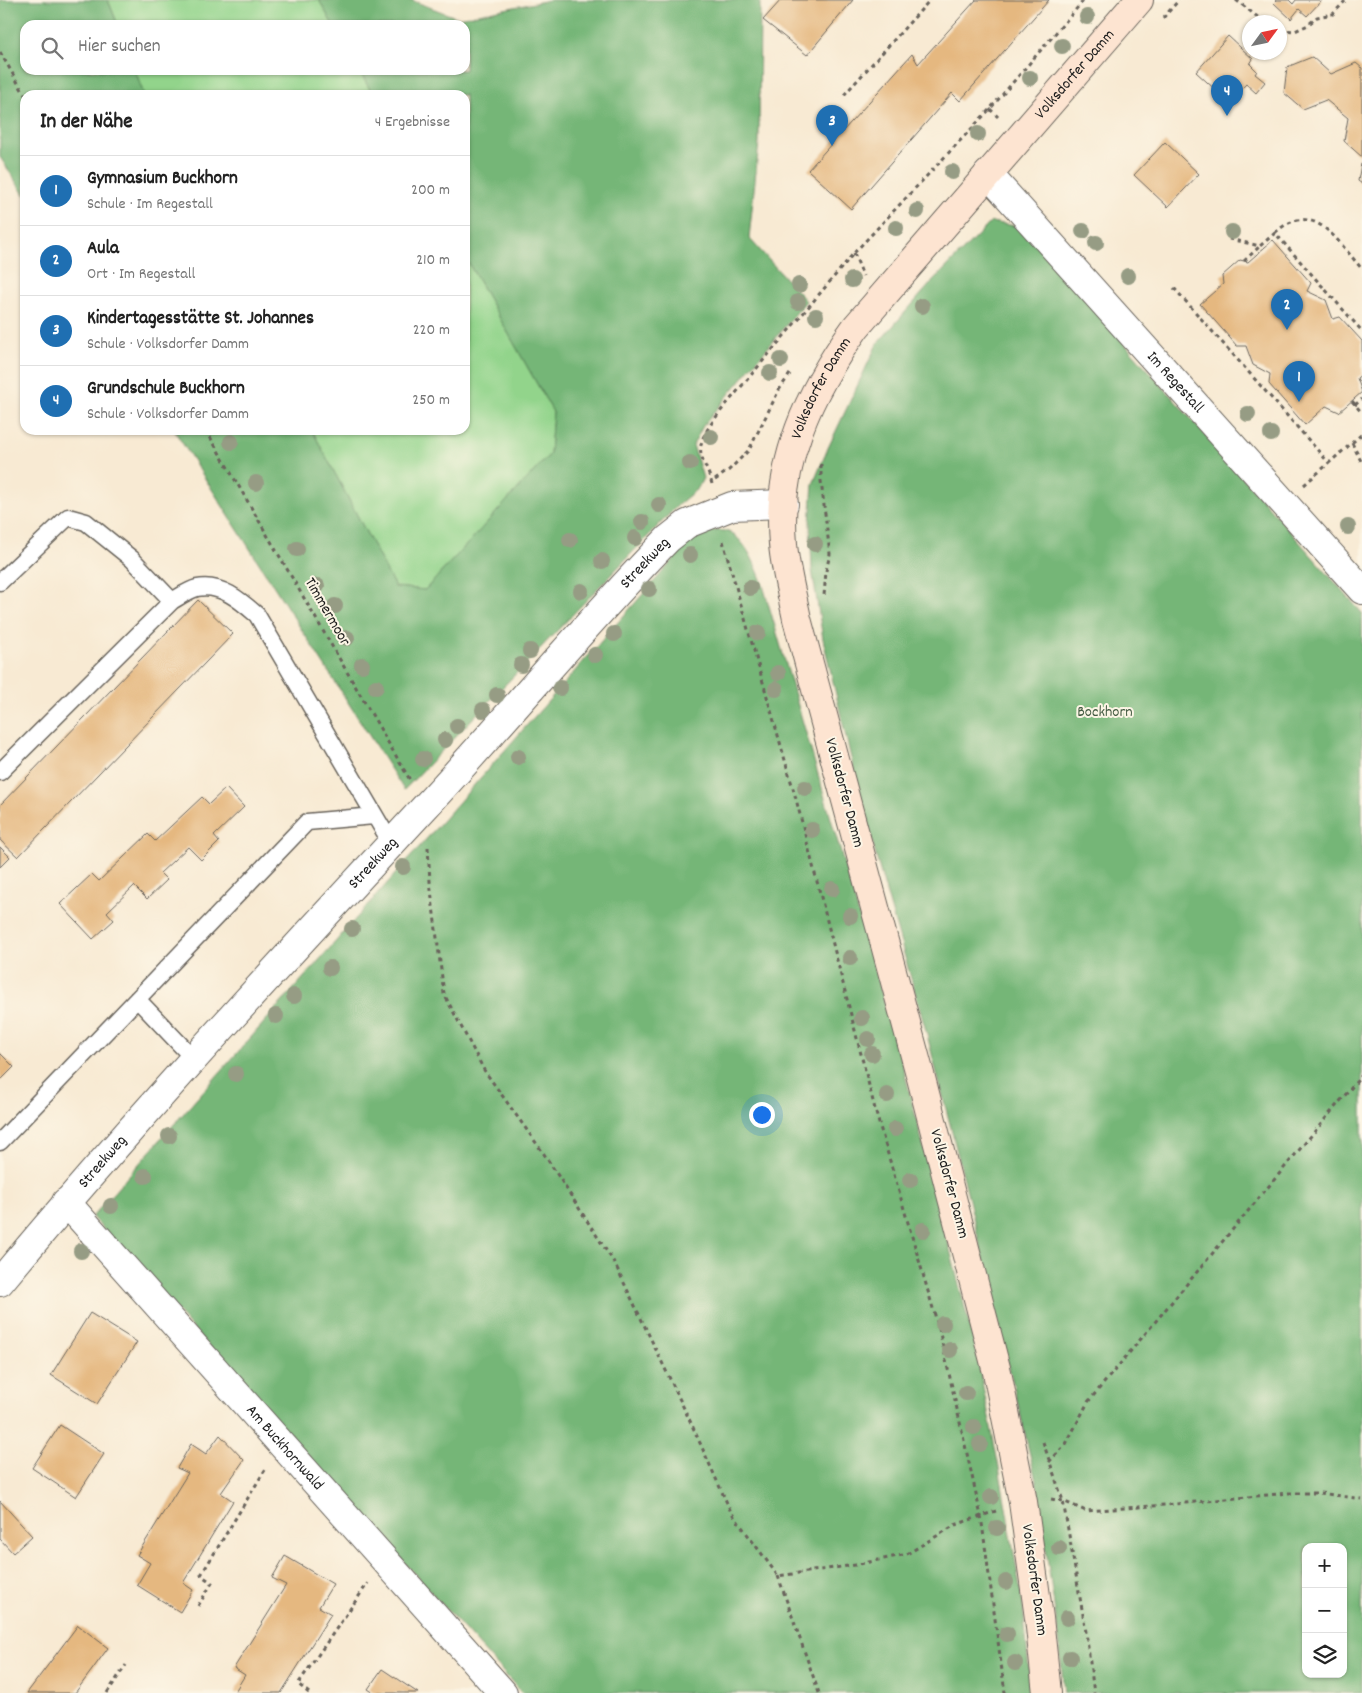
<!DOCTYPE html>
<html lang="de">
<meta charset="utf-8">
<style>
body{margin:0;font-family:Dekko,sans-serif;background:#f2f2f2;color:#222}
.controls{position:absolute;right:15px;bottom:15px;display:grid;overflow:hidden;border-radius:10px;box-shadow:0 1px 4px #0004}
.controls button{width:45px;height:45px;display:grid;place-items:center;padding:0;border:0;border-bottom:1px solid #e0e0e0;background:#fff;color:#222;font:25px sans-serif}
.compass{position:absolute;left:1242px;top:15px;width:45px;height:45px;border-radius:50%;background:#fff;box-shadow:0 1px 4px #0004;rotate:57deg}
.you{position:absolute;left:761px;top:1114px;width:18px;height:18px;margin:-12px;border:4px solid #fff;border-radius:50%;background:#1a73e8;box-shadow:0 0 0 8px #1a73e833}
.badge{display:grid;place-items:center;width:32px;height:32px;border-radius:50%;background:#1f6fb2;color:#fff;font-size:16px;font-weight:700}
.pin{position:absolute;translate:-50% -41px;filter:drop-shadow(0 1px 2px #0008)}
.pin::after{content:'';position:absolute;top:26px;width:18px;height:15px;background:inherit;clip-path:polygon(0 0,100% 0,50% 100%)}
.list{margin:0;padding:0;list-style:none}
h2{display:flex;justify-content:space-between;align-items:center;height:65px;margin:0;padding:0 20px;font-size:21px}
h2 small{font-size:16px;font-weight:400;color:#767676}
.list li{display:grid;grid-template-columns:32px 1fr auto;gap:15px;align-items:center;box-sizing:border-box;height:70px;padding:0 20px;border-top:1px solid #e0e0e0}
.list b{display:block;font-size:19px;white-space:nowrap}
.list p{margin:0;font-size:16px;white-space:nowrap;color:#767676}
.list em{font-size:16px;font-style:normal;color:#767676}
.icon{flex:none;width:28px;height:28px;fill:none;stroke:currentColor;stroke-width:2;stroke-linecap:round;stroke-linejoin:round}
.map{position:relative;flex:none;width:1362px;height:1693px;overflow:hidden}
.search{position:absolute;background:#fff;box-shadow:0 1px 4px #0004;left:20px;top:20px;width:450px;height:55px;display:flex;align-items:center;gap:12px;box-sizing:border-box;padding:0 18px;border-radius:15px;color:#767676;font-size:19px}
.panel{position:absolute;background:#fff;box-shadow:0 1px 4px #0004;left:20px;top:90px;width:450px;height:345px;border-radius:15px}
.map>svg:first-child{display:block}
.green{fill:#92d48b;stroke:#577854}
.forest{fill:#75b677;stroke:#48694a;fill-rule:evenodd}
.building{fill:#e5b880}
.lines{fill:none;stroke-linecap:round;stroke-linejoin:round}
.lane-casing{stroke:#69645c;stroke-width:19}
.street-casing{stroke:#69645c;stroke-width:30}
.secondary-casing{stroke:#69645c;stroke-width:30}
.path{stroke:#69645c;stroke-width:3;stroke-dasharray:4 4;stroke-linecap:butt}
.lane{stroke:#fff;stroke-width:16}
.street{stroke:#fff;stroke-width:28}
.secondary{stroke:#fde4d1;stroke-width:28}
.tree{fill:#969c84}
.labels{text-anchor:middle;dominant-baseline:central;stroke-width:4;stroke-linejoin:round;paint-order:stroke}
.street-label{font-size:16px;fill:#1c1c1c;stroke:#fcf5e5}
.park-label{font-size:16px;fill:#455c43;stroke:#fcf5e5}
</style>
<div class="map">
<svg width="1362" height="1693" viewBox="0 0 1362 1693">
<rect width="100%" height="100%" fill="#fcf5e5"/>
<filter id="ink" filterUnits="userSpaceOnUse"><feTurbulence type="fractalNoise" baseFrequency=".02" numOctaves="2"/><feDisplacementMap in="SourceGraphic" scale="10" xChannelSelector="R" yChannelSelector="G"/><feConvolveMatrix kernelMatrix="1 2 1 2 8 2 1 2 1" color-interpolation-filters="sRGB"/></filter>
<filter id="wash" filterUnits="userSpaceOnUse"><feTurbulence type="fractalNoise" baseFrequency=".0096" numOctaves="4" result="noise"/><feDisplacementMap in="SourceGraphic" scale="20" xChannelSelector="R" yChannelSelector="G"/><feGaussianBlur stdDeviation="1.12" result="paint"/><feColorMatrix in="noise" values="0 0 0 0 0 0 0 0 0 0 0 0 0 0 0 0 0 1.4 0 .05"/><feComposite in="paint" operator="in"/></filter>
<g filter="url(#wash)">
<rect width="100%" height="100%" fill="#f8ead3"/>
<path class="green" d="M108 0H319L333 25H118Z
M135 70H359L373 95H144Z
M465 257 553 412 550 454 425 590 395 587 312 430H465Z"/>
<path class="forest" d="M0 0H108L118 25H25V70H135L144 95H25V196L0 157Z
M319 0H411L458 18 550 0H760L759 142 749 238 806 301 703 426 693 445 703 478 698 488 679 504 404 790 174 430H312L395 587 425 590 550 454 553 412 465 257V95H373L359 70H465V25H333Z
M991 222 1022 227 1362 613V1693H1064L1059 1640 1036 1480 964 1179 925 1027 877 860 850 754 823 639 812 570 810 523 813 484 828 448 877 344 933 281ZM1306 1547H1343V1674H1306Z
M709 531C714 531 721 530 725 531 744 535 756 566 762 582L901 1059 976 1351 1000 1473 1023 1605 1031 1693H522L92 1217 689 542Z"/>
<g id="blocks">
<path class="building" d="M781 0H853L807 55 763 20Z
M976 0H1049L960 101 952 93 851 209 808 170 912 54 918 64Z
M1277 0H1289L1293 4 1296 0H1322L1307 16 1299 9 1291 19 1274 3Z
M1228 36 1253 59 1250 64 1257 71 1255 74 1265 82 1256 93 1246 84 1229 102 1196 72Z
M1312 57 1331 74 1356 63 1362 68V157L1344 141 1348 118 1326 100 1303 109 1284 93 1287 67Z
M1165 142 1199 174 1168 207 1134 175Z
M1361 164H1362V184L1358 181Z
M1273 240 1311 283 1307 291 1326 300 1333 319 1340 317 1362 341V374L1357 378 1362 392 1339 412 1326 406 1305 425 1269 384 1270 374 1253 365 1246 346H1237L1200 304 1223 284 1222 276 1240 260 1248 262Z
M198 600 233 634 18 857 0 840V805Z
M226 788 244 807 214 836 219 842 201 860 188 847 160 873 167 880 147 899 134 886 107 912 114 920 93 939 60 904 92 874 99 881 148 834 155 841 202 797 209 804Z
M0 847 10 857 0 867Z
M0 1053 14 1067 0 1081Z
M90 1313 137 1342 97 1404 51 1375Z
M60 1425 104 1454 76 1497 32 1468Z
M220 1435 244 1460 221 1493 233 1501 183 1583 193 1590 180 1612 137 1585 150 1563 137 1555 188 1473 177 1468 191 1444 206 1454Z
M0 1501 32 1536 13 1553 0 1539Z
M285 1556 333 1584 319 1607 331 1614 281 1693H234L245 1675 234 1668 286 1585 272 1578Z
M78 1625 108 1648 92 1670 75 1693H27Z
M382 1669 418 1693H374L368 1689Z"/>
</g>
</g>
<g filter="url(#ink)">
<use href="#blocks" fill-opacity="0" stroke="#69645c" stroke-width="1"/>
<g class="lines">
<g class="lane-casing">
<path id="lane" d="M0 582 68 517 86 522 132 559 172 601
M0 772 172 601C179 597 189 590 197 588 221 583 241 601 257 615L391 843
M137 999 193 1058
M0 1142 307 822 374 816"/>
</g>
<g class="street-casing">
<g id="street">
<path id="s1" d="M988 174 1362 590"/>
<path id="s2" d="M66 1202 503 1693"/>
<path id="s3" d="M0 1282C136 1118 281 963 425 807 507 719 584 625 668 539L687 524 732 506 784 504"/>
</g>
</g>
<g class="secondary-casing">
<g id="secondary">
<path id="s4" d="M1047 1693 1039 1618 1023 1502 997 1372 921 1078 797 619C792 594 785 569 783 544 776 462 809 392 856 327L1139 0"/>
</g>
</g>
<path class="path" d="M1236 0 1264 22
M1163 18 1179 0
M1280 30 1295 31 1308 25 1317 17 1333 14 1345 1
M0 52 25 95
M844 95 930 0
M990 109 998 117
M1275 233C1313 197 1338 242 1362 269
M1229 239 1260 246 1275 233 1362 331
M854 253 863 276
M1244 261 1260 246
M1174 288 1329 463
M1352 401 1362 413
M1355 405 1362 399
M206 430 410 780
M1352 443 1362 463
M821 464V481L830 554 826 571 824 596
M715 480 729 470 749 450 779 390 792 371
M712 484C710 476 706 468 703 461 695 441 709 428 719 413L854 253 990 109 1084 0
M1304 485 1362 434
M723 541 796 799 876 1113 939 1329 981 1516 1005 1693
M428 847 430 882 444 994 484 1070 544 1154 615 1264 691 1423 731 1512 778 1576 855 1565 907 1554 955 1525 996 1511
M1043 1442 1063 1501 1086 1632 1094 1693
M1049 1462 1066 1444 1088 1402 1362 1075
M1051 1499 1063 1501 1086 1511 1165 1505 1288 1493H1320L1362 1499
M778 1576 819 1693
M198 1606 212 1583 201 1575 265 1470
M107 1693 126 1665
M309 1693 298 1684 368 1583"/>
<use href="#lane" class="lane"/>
<use href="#street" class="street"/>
<use href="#secondary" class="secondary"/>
</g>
<g class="tree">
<circle cx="1087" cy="17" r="8"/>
<circle cx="1062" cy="46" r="8"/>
<circle cx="1030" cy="78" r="8"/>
<circle cx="978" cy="134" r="8"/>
<circle cx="952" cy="172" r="8"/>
<circle cx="917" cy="211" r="8"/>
<circle cx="896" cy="228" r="8"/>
<circle cx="1083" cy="231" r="8"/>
<circle cx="1232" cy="232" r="8"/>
<circle cx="1096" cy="243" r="8"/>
<circle cx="1128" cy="276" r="8"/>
<circle cx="852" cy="280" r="8"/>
<circle cx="799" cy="285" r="8"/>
<circle cx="798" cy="302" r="8"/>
<circle cx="922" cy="306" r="8"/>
<circle cx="816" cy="316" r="8"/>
<circle cx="781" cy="360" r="8"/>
<circle cx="770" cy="373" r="8"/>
<circle cx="1248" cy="414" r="8"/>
<circle cx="1271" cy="434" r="8"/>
<circle cx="711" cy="437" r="8"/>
<circle cx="231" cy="442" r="8"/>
<circle cx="690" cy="463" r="8"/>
<circle cx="256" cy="483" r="8"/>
<circle cx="659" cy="505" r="8"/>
<circle cx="642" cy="522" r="8"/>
<circle cx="1348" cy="527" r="8"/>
<circle cx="635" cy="538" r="8"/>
<circle cx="570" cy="540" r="8"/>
<circle cx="815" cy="544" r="8"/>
<circle cx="297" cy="549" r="8"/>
<circle cx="690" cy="555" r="8"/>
<circle cx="602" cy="561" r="8"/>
<circle cx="317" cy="586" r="8"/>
<circle cx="750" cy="588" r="8"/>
<circle cx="649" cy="589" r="8"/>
<circle cx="581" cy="591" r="8"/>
<circle cx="335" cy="606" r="8"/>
<circle cx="758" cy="633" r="8"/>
<circle cx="614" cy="634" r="8"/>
<circle cx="347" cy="638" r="8"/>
<circle cx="530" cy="651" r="8"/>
<circle cx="595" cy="655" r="8"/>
<circle cx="362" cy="665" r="8"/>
<circle cx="521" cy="665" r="8"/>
<circle cx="778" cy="673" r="8"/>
<circle cx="376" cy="687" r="8"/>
<circle cx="560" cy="688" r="8"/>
<circle cx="776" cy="689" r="8"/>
<circle cx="497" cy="695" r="8"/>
<circle cx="483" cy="710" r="8"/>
<circle cx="457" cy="726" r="8"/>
<circle cx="445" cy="740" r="8"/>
<circle cx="518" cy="757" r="8"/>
<circle cx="423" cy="759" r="8"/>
<circle cx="805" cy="788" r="8"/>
<circle cx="812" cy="830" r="8"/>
<circle cx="403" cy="867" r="8"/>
<circle cx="832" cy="889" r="8"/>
<circle cx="850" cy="916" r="8"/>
<circle cx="352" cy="929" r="8"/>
<circle cx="850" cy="958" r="8"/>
<circle cx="330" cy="968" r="8"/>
<circle cx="294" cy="996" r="8"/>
<circle cx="276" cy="1016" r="8"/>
<circle cx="862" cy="1018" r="8"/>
<circle cx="868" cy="1039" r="8"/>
<circle cx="872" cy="1054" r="8"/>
<circle cx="236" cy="1074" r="8"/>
<circle cx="887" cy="1095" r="8"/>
<circle cx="895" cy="1129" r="8"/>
<circle cx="169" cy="1136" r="8"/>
<circle cx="145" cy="1176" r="8"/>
<circle cx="910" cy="1180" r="8"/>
<circle cx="111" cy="1206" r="8"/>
<circle cx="923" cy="1230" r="8"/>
<circle cx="81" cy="1251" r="8"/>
<circle cx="943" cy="1324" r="8"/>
<circle cx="950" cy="1350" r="8"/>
<circle cx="966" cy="1393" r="8"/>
<circle cx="974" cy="1427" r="8"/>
<circle cx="980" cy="1444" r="8"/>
<circle cx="991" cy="1497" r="8"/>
<circle cx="997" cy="1528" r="8"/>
<circle cx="1059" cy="1548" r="8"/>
<circle cx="1006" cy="1582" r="8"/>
<circle cx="1067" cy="1618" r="8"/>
<circle cx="1007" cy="1634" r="8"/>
<circle cx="1070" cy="1658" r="8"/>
<circle cx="1015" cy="1663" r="8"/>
</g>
</g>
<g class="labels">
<g class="street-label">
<text stroke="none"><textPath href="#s4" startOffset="1749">Volksdorfer Damm</textPath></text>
<text stroke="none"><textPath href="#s1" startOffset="280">Im Regestall</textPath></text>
<text stroke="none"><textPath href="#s4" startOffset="1344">Volksdorfer Damm</textPath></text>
<text stroke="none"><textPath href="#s3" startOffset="966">Streekweg</textPath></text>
<text transform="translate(327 612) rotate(60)">Timmermoor</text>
<text transform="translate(844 793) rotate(75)">Volksdorfer Damm</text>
<text stroke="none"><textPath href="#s3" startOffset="561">Streekweg</textPath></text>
<text stroke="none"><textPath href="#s3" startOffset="158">Streekweg</textPath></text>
<text transform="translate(949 1184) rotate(75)">Volksdorfer Damm</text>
<text stroke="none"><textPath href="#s2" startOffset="329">Am Buckhornwald</textPath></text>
<text transform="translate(1034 1580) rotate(82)">Volksdorfer Damm</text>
</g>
<g class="park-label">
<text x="1105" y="712">Bockhorn</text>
</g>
</g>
</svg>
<div class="controls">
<button>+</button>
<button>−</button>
<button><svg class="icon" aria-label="layers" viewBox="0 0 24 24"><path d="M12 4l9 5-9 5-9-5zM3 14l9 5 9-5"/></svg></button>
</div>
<svg class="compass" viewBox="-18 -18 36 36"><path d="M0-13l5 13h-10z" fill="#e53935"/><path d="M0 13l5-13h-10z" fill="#767676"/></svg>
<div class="you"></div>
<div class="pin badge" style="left:1299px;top:402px">1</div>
<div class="pin badge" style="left:1287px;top:330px">2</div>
<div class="pin badge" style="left:832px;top:146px">3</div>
<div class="pin badge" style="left:1227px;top:116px">4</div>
<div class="search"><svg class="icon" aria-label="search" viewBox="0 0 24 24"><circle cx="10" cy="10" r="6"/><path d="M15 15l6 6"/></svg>Hier suchen</div>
<section class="panel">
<h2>In der Nähe<small>4 Ergebnisse</small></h2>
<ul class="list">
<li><span class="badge">1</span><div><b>Gymnasium Buckhorn</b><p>Schule · Im Regestall</p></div><em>200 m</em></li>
<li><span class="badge">2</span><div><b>Aula</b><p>Ort · Im Regestall</p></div><em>210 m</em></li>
<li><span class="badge">3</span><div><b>Kindertagesstätte St. Johannes</b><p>Schule · Volksdorfer Damm</p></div><em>220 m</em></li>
<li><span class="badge">4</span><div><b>Grundschule Buckhorn</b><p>Schule · Volksdorfer Damm</p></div><em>250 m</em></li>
</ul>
</section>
</div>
